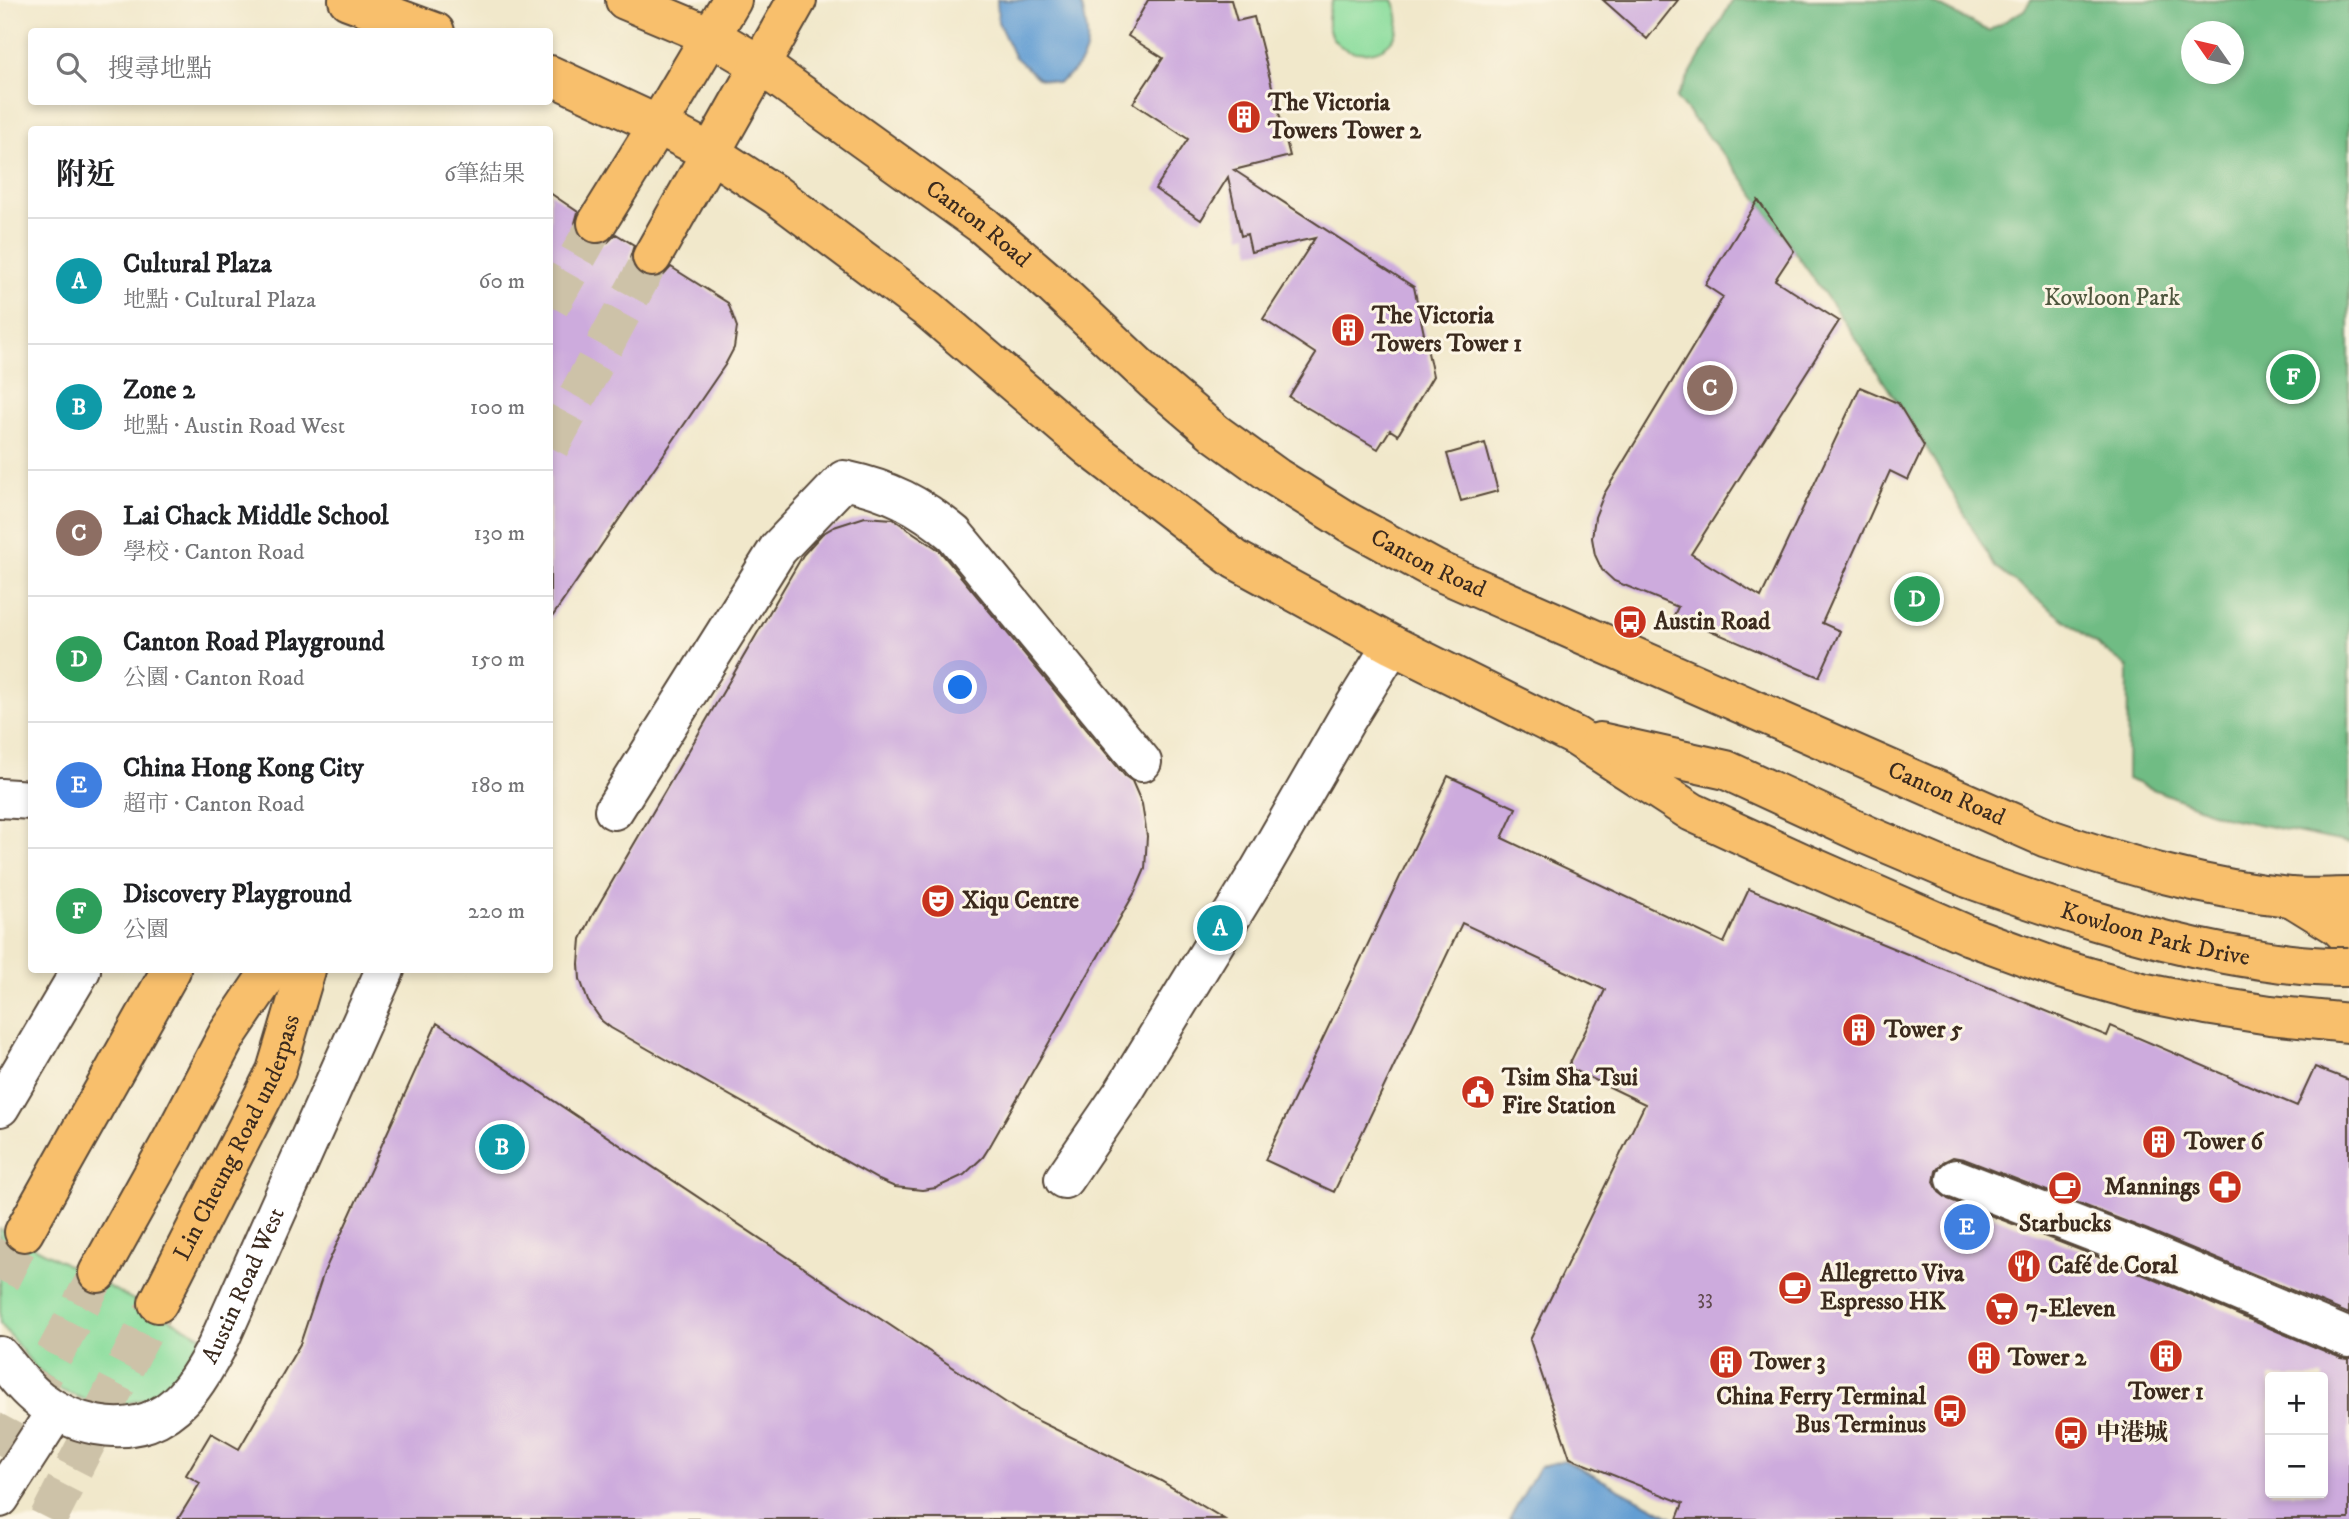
<!DOCTYPE html>
<html lang="zh-TW">
<meta charset="utf-8">
<style>
body{margin:0;font-family:"IM FELL DW Pica","Noto Serif TC",serif;background:#f6f6f6;color:#202124}
.controls{position:absolute;right:21px;bottom:21px;display:grid;overflow:hidden;border-radius:7px;box-shadow:0 4px 10px #0003}
.controls button{width:63px;height:63px;display:grid;place-items:center;padding:0;border:0;border-bottom:2px solid #e0e0e0;background:#fff;color:#202124;font:35px sans-serif}
.compass{position:absolute;left:2181px;top:21px;width:63px;height:63px;border-radius:50%;background:#fff;box-shadow:0 4px 10px #0003;rotate:304deg}
.you{position:absolute;left:961px;top:688px;width:24px;height:24px;margin:-18px;border:5px solid #fff;border-radius:50%;background:#1a73e8;box-shadow:0 0 0 10px #1a73e833}
.badge{display:grid;place-items:center;width:46px;height:46px;border-radius:50%;background:#2563eb;color:#fff;font-size:23px;font-weight:700}
.pin{position:absolute;translate:-50% -50%;border:4px solid #fff;box-shadow:0 2px 7px #0006}
.list{margin:0;padding:0;list-style:none}
h2{display:flex;justify-content:space-between;align-items:center;height:91px;margin:0;padding:0 28px;font-size:30px}
h2 small{font-size:23px;font-weight:400;color:#757577}
.list li{display:grid;grid-template-columns:46px 1fr auto;gap:21px;align-items:center;box-sizing:border-box;height:126px;padding:0 28px;border-top:2px solid #e0e0e0}
.list b{display:block;font-size:26px;white-space:nowrap}
.list p{margin:0;font-size:23px;white-space:nowrap;color:#757577}
.list em{font-size:23px;font-style:normal;color:#757577}
.icon{flex:none;width:38px;height:38px;fill:none;stroke:currentColor;stroke-width:2;stroke-linecap:round;stroke-linejoin:round}
.map{position:relative;flex:none;width:2349px;height:1519px;overflow:hidden}
.search{position:absolute;background:#fff;box-shadow:0 4px 10px #0003;left:28px;top:28px;width:525px;height:77px;display:flex;align-items:center;gap:18px;box-sizing:border-box;padding:0 24px;border-radius:7px;color:#757577;font-size:26px}
.panel{position:absolute;background:#fff;box-shadow:0 4px 10px #0003;left:28px;top:126px;width:525px;height:847px;border-radius:7px}
.map>svg:first-child{display:block}
.green{fill:#8bdd9d;stroke:#63845e;stroke-width:2}
.forest{fill:#70bc84;stroke:#567351;stroke-width:2;fill-rule:evenodd}
.water{fill:#649ed3;stroke:#506478;stroke-width:2}
.building{fill:#cdabdd;fill-rule:evenodd}
.lines{fill:none;stroke-linecap:round;stroke-linejoin:round}
.major-tunnel{stroke:#cdc2a8;stroke-width:38;stroke-dasharray:38 19;stroke-linecap:butt}
.minor-casing{stroke:#564638;stroke-width:42}
.major-casing{stroke:#564638;stroke-width:42}
.minor{stroke:#fff;stroke-width:38}
.major{stroke:#f8bf6c;stroke-width:38}
.major-bridge-casing{stroke:#564638;stroke-width:42;stroke-linecap:butt}
.major-bridge{stroke:#f8bf6c;stroke-width:38}
.labels{text-anchor:middle;dominant-baseline:central;stroke-width:6;stroke-linejoin:round;paint-order:stroke}
.number-label{font-size:21px;fill:#604a4e}
.poi-label{font-size:24px;font-weight:bold;fill:#3b2a1e;stroke:#fcf5e5;text-anchor:start}
.street-label{font-size:24px;fill:#3b2a1e;stroke:#fcf5e5}
.park-label{font-size:24px;fill:#4f573e;stroke:#fcf5e5}
</style>
<div class="map">
<svg width="2349" height="1519" viewBox="0 0 2349 1519">
<rect width="100%" height="100%" fill="#fcf5e5"/>
<filter id="ink" filterUnits="userSpaceOnUse"><feTurbulence type="fractalNoise" baseFrequency=".0143" numOctaves="2"/><feDisplacementMap in="SourceGraphic" scale="14" xChannelSelector="R" yChannelSelector="G"/><feConvolveMatrix kernelMatrix="1 2 1 2 8 2 1 2 1" color-interpolation-filters="sRGB"/></filter>
<filter id="wash" filterUnits="userSpaceOnUse"><feTurbulence type="fractalNoise" baseFrequency=".00686" numOctaves="4" result="noise"/><feDisplacementMap in="SourceGraphic" scale="28" xChannelSelector="R" yChannelSelector="G"/><feGaussianBlur stdDeviation="1.57" result="paint"/><feColorMatrix in="noise" values="0 0 0 0 0 0 0 0 0 0 0 0 0 0 0 0 0 1.4 0 .05"/><feComposite in="paint" operator="in"/></filter>
<g filter="url(#wash)">
<rect width="100%" height="100%" fill="#f1e8cb"/>
<path class="green" d="M1333 0H1393C1425 69 1302 71 1333 0Z
M0 1229 209 1340 172 1386 147 1398 121 1405 91 1402 60 1390 34 1366 0 1323Z"/>
<path class="forest" d="M1733 0H1928L1988 31 2024 10 2031 0H2349V843L2224 817 2127 779 2128 668 1995 567 1925 445 1848 327 1738 172 1676 98ZM2192 32H2234V74H2192Z"/>
<path class="water" d="M997 0H1080C1091 36 1094 61 1058 83L1038 78 1014 56 998 22Z
M1564 1460 1676 1519H1509L1539 1467Z"/>
<g id="blocks">
<path class="building" d="M1148 0H1231L1237 21 1254 17 1290 156 1234 170 1414 287 1433 376 1398 435 1390 430 1378 449 1289 397 1316 354 1263 319 1315 238 1251 252 1247 234 1241 236 1228 177 1201 220 1155 189 1188 139 1133 103 1163 58 1128 36Z
M1603 0H1678L1647 39Z
M550 193 578 212 575 223 578 234 585 241 597 245 608 242 616 234 634 245 630 258 634 269 641 276 653 279 664 275 671 267 728 303 737 327 734 348 725 365 550 620Z
M1758 200 1794 251 1775 280 1839 321 1691 554 1761 597 1860 387 1898 403 1924 446 1908 480 1890 471 1822 623 1840 631 1819 677 1674 615 1678 607 1614 581 1602 570 1595 555 1592 538 1595 517 1604 494 1723 297 1705 285Z
M1485 443 1498 491 1461 501 1447 454Z
M865 517 893 519 939 550 1125 776 1132 781 1142 804 1147 836 1145 869 1135 892 990 1146 983 1157 964 1175 936 1188 922 1190 895 1187 879 1180 611 1028 602 1021 588 1001 580 979 579 964 581 939 592 916 803 555 822 534 834 527Z
M1448 776 1516 808 1502 838 1724 943 1749 889 2107 1036 2111 1026 2297 1106 2315 1067 2349 1080V1314L2148 1230 1964 1159 1953 1157 1943 1162 1936 1171 1934 1182 1939 1192 1948 1199 2132 1270 2341 1358 2349 1359V1519H1677L1683 1503 1570 1458 1530 1340 1645 1104 1568 1067 1605 990 1462 923 1334 1192 1265 1160ZM2270 1377H2323V1493H2270Z
M437 1023 1020 1412 1161 1481 1224 1519H178L200 1483 186 1475 211 1433 239 1449 300 1344 324 1272Z"/>
</g>
</g>
<g filter="url(#ink)">
<use href="#blocks" fill-opacity="0" stroke="#564638" stroke-width="2"/>
<g class="lines">
<path class="major-tunnel" d="M550 306 597 223
M550 447 652 257
M0 1281 24 1232
M0 1456 98 1273
M48 1519 158 1303"/>
<g class="minor-casing">
<g id="minor">
<path d="M0 798 32 800"/>
<path d="M614 810 778 549 844 480C890 490 918 504 954 534L1142 762"/>
<path d="M0 1107 81 970"/>
<path d="M1064 1179 1124 1091 1259 871 1346 720 1392 645"/>
<path d="M1956 1179 2140 1250 2349 1338"/>
<path id="s1" d="M0 1356C12 1371 24 1388 40 1400 72 1424 120 1437 157 1418 185 1404 202 1374 216 1348L385 970"/>
<path d="M0 1498 56 1411"/>
</g>
</g>
<g class="major-casing">
<g id="major">
<path d="M348 0 435 32"/>
<path id="s2" d="M625 0 711 36 762 66 984 226 1051 284 1153 380 1215 433 1276 477 1348 522 1434 569 2047 838C2126 865 2206 889 2290 897 2310 899 2330 897 2349 897"/>
<path d="M550 75 658 125 711 153 776 195 929 310 1090 448 1236 560 1392 645 1575 736 1692 812 1801 862 1970 936 2060 969 2142 992 2206 1005 2270 1015 2349 1023"/>
<path d="M597 223 658 125 732 0"/>
<path d="M652 257 797 0"/>
<path d="M1600 742 1726 770 1867 835 1968 878"/>
<path d="M2291 897 2338 926 2349 937"/>
<path d="M24 1232 171 970"/>
<path d="M98 1273 172 1140 227 1035 271 970"/>
<path id="s3" d="M158 1303 276 1071 306 970"/>
</g>
</g>
<use href="#minor" class="minor"/>
<use href="#major" class="major"/>
<g class="major-bridge-casing">
<g id="major-bridge">
<path id="s4" d="M1968 878C2052 908 2137 937 2226 954 2266 961 2308 968 2349 967"/>
</g>
</g>
<use href="#major-bridge" class="major-bridge"/>
</g>
</g>
<defs>
<g id="building-disc" transform="scale(1.75)"><circle r="9.5" fill="#c8321e" stroke="#fcf5e5"/><path d="M-4-6H4V6H1V3H-1V6H-4ZM-2.5-4.3h1.7v1.8h-1.7ZM.8-4.3h1.7v1.8H.8ZM-2.5-1h1.7V.8h-1.7ZM.8-1h1.7V.8H.8Z" fill="#fff"/></g>
<g id="bus-disc" transform="scale(1.75)"><circle r="9.5" fill="#c8321e" stroke="#fcf5e5"/><path d="M-5-6H5V4H4V6H2V4H-2V6H-4V4H-5ZM-3.5-4V0h7V-4ZM-3.5 1.2v1.5H-2V1.2ZM2 1.2v1.5H3.5V1.2Z" fill="#fff"/></g>
<g id="theatre-disc" transform="scale(1.75)"><circle r="9.5" fill="#c8321e" stroke="#fcf5e5"/><path d="M-5-5.5Q0-4 5-5.5V0Q5 5 0 6Q-5 5-5 0ZM-3.3-2.5H-1v1.5H-3.3ZM1-2.5H3.3v1.5H1ZM-2.8 1Q0 5.5 2.8 1Z" fill="#fff"/></g>
<g id="civic-disc" transform="scale(1.75)"><circle r="9.5" fill="#c8321e" stroke="#fcf5e5"/><path d="M-.6-6.5H3V-4.5H.6V-3L4-1V1h2V6H-6V1h2V-1L-.6-3ZM-1.2 2.5V6h2.4V2.5Z" fill="#fff"/></g>
<g id="pharmacy-disc" transform="scale(1.75)"><circle r="9.5" fill="#c8321e" stroke="#fcf5e5"/><path d="M-2-6h4v4h4v4h-4v4h-4v-4h-4v-4h4Z" fill="#fff"/></g>
<g id="cafe-disc" transform="scale(1.75)"><circle r="9.5" fill="#c8321e" stroke="#fcf5e5"/><path d="M-5.5-4.5H6V0H3Q3 3.5 0 3.5H-2.5Q-5.5 3.5-5.5 0ZM3-3.2v2h1.7v-2ZM-6 4.5H4V6H-6Z" fill="#fff"/></g>
<g id="restaurant-disc" transform="scale(1.75)"><circle r="9.5" fill="#c8321e" stroke="#fcf5e5"/><path d="M-5-6h1v4h1v-4h1v4h1v-4h1v5L-1.5 .5V6h-2V.5L-5-1ZM5-6V6H3V1.5H1.5Q1.5-4 5-6Z" fill="#fff"/></g>
<g id="supermarket-disc" transform="scale(1.75)"><circle r="9.5" fill="#c8321e" stroke="#fcf5e5"/><path d="M-6-5.5h2.5l.6 2H6L4.5 2H-2.5L-4.4-4H-6ZM-1.5 3.2a1.3 1.3 0 1 0 .1 0ZM3 3.2a1.3 1.3 0 1 0 .1 0Z" fill="#fff"/></g>
</defs>
<g fill-rule="evenodd">
<use href="#building-disc" x="1244" y="117"/>
<use href="#building-disc" x="1348" y="330"/>
<use href="#bus-disc" x="1630" y="622"/>
<use href="#theatre-disc" x="938" y="901"/>
<use href="#building-disc" x="1859" y="1030"/>
<use href="#civic-disc" x="1478" y="1092"/>
<use href="#building-disc" x="2159" y="1142"/>
<use href="#pharmacy-disc" x="2225" y="1187"/>
<use href="#cafe-disc" x="2065" y="1188"/>
<use href="#restaurant-disc" x="2024" y="1266"/>
<use href="#cafe-disc" x="1795" y="1288"/>
<use href="#supermarket-disc" x="2002" y="1309"/>
<use href="#building-disc" x="2166" y="1356"/>
<use href="#building-disc" x="1984" y="1358"/>
<use href="#building-disc" x="1726" y="1362"/>
<use href="#bus-disc" x="1950" y="1411"/>
<use href="#bus-disc" x="2071" y="1433"/>
</g>
<g class="labels">
<g class="number-label">
<text x="1705" y="1298">33</text>
</g>
<g class="poi-label">
<text x="1268" y="103">The Victoria<tspan x="1268" dy="28">Towers Tower 2</tspan></text>
<text x="1372" y="316">The Victoria<tspan x="1372" dy="28">Towers Tower 1</tspan></text>
<text x="1654" y="622">Austin Road</text>
<text x="962" y="901">Xiqu Centre</text>
<text x="1884" y="1030">Tower 5</text>
<text x="1502" y="1078">Tsim Sha Tsui<tspan x="1502" dy="28">Fire Station</tspan></text>
<text x="2184" y="1142">Tower 6</text>
<text x="2200" y="1187" text-anchor="end">Mannings</text>
<text x="2065" y="1224" text-anchor="middle">Starbucks</text>
<text x="2048" y="1266">Café de Coral</text>
<text x="1820" y="1274">Allegretto Viva<tspan x="1820" dy="28">Espresso HK</tspan></text>
<text x="2026" y="1309">7-Eleven</text>
<text x="2008" y="1358">Tower 2</text>
<text x="1750" y="1362">Tower 3</text>
<text x="2166" y="1392" text-anchor="middle">Tower 1</text>
<text x="1926" y="1397" text-anchor="end">China Ferry Terminal<tspan x="1926" dy="28">Bus Terminus</tspan></text>
<text x="2096" y="1433">中港城</text>
</g>
<g class="street-label">
<text stroke="none"><textPath href="#s2" startOffset="420">Canton Road</textPath></text>
<text stroke="none"><textPath href="#s2" startOffset="987">Canton Road</textPath></text>
<text stroke="none"><textPath href="#s2" startOffset="1554">Canton Road</textPath></text>
<text stroke="none"><textPath href="#s4" startOffset="196">Kowloon Park Drive</textPath></text>
<text stroke="none"><textPath href="#s3" startOffset="184">Lin Cheung Road underpass</textPath></text>
<text stroke="none"><textPath href="#s1" startOffset="345">Austin Road West</textPath></text>
</g>
<g class="park-label">
<text x="2112" y="298">Kowloon Park</text>
</g>
</g>
</svg>
<div class="controls">
<button>+</button>
<button>−</button>
</div>
<svg class="compass" viewBox="-18 -18 36 36"><path d="M0-13l5 13h-10z" fill="#e53935"/><path d="M0 13l5-13h-10z" fill="#757577"/></svg>
<div class="you"></div>
<div class="pin badge" style="left:1220px;top:928px;background:#0f9aa8">A</div>
<div class="pin badge" style="left:502px;top:1147px;background:#0f9aa8">B</div>
<div class="pin badge" style="left:1710px;top:388px;background:#8d6e63">C</div>
<div class="pin badge" style="left:1917px;top:599px;background:#2e9e5b">D</div>
<div class="pin badge" style="left:1967px;top:1227px;background:#3f7fe0">E</div>
<div class="pin badge" style="left:2293px;top:377px;background:#2e9e5b">F</div>
<div class="search"><svg class="icon" aria-label="search" viewBox="0 0 24 24"><circle cx="10" cy="10" r="6"/><path d="M15 15l6 6"/></svg>搜尋地點</div>
<section class="panel">
<h2>附近<small>6筆結果</small></h2>
<ul class="list">
<li><span class="badge" style="background:#0f9aa8">A</span><div><b>Cultural Plaza</b><p>地點 · Cultural Plaza</p></div><em>60 m</em></li>
<li><span class="badge" style="background:#0f9aa8">B</span><div><b>Zone 2</b><p>地點 · Austin Road West</p></div><em>100 m</em></li>
<li><span class="badge" style="background:#8d6e63">C</span><div><b>Lai Chack Middle School</b><p>學校 · Canton Road</p></div><em>130 m</em></li>
<li><span class="badge" style="background:#2e9e5b">D</span><div><b>Canton Road Playground</b><p>公園 · Canton Road</p></div><em>150 m</em></li>
<li><span class="badge" style="background:#3f7fe0">E</span><div><b>China Hong Kong City</b><p>超市 · Canton Road</p></div><em>180 m</em></li>
<li><span class="badge" style="background:#2e9e5b">F</span><div><b>Discovery Playground</b><p>公園</p></div><em>220 m</em></li>
</ul>
</section>
</div>
